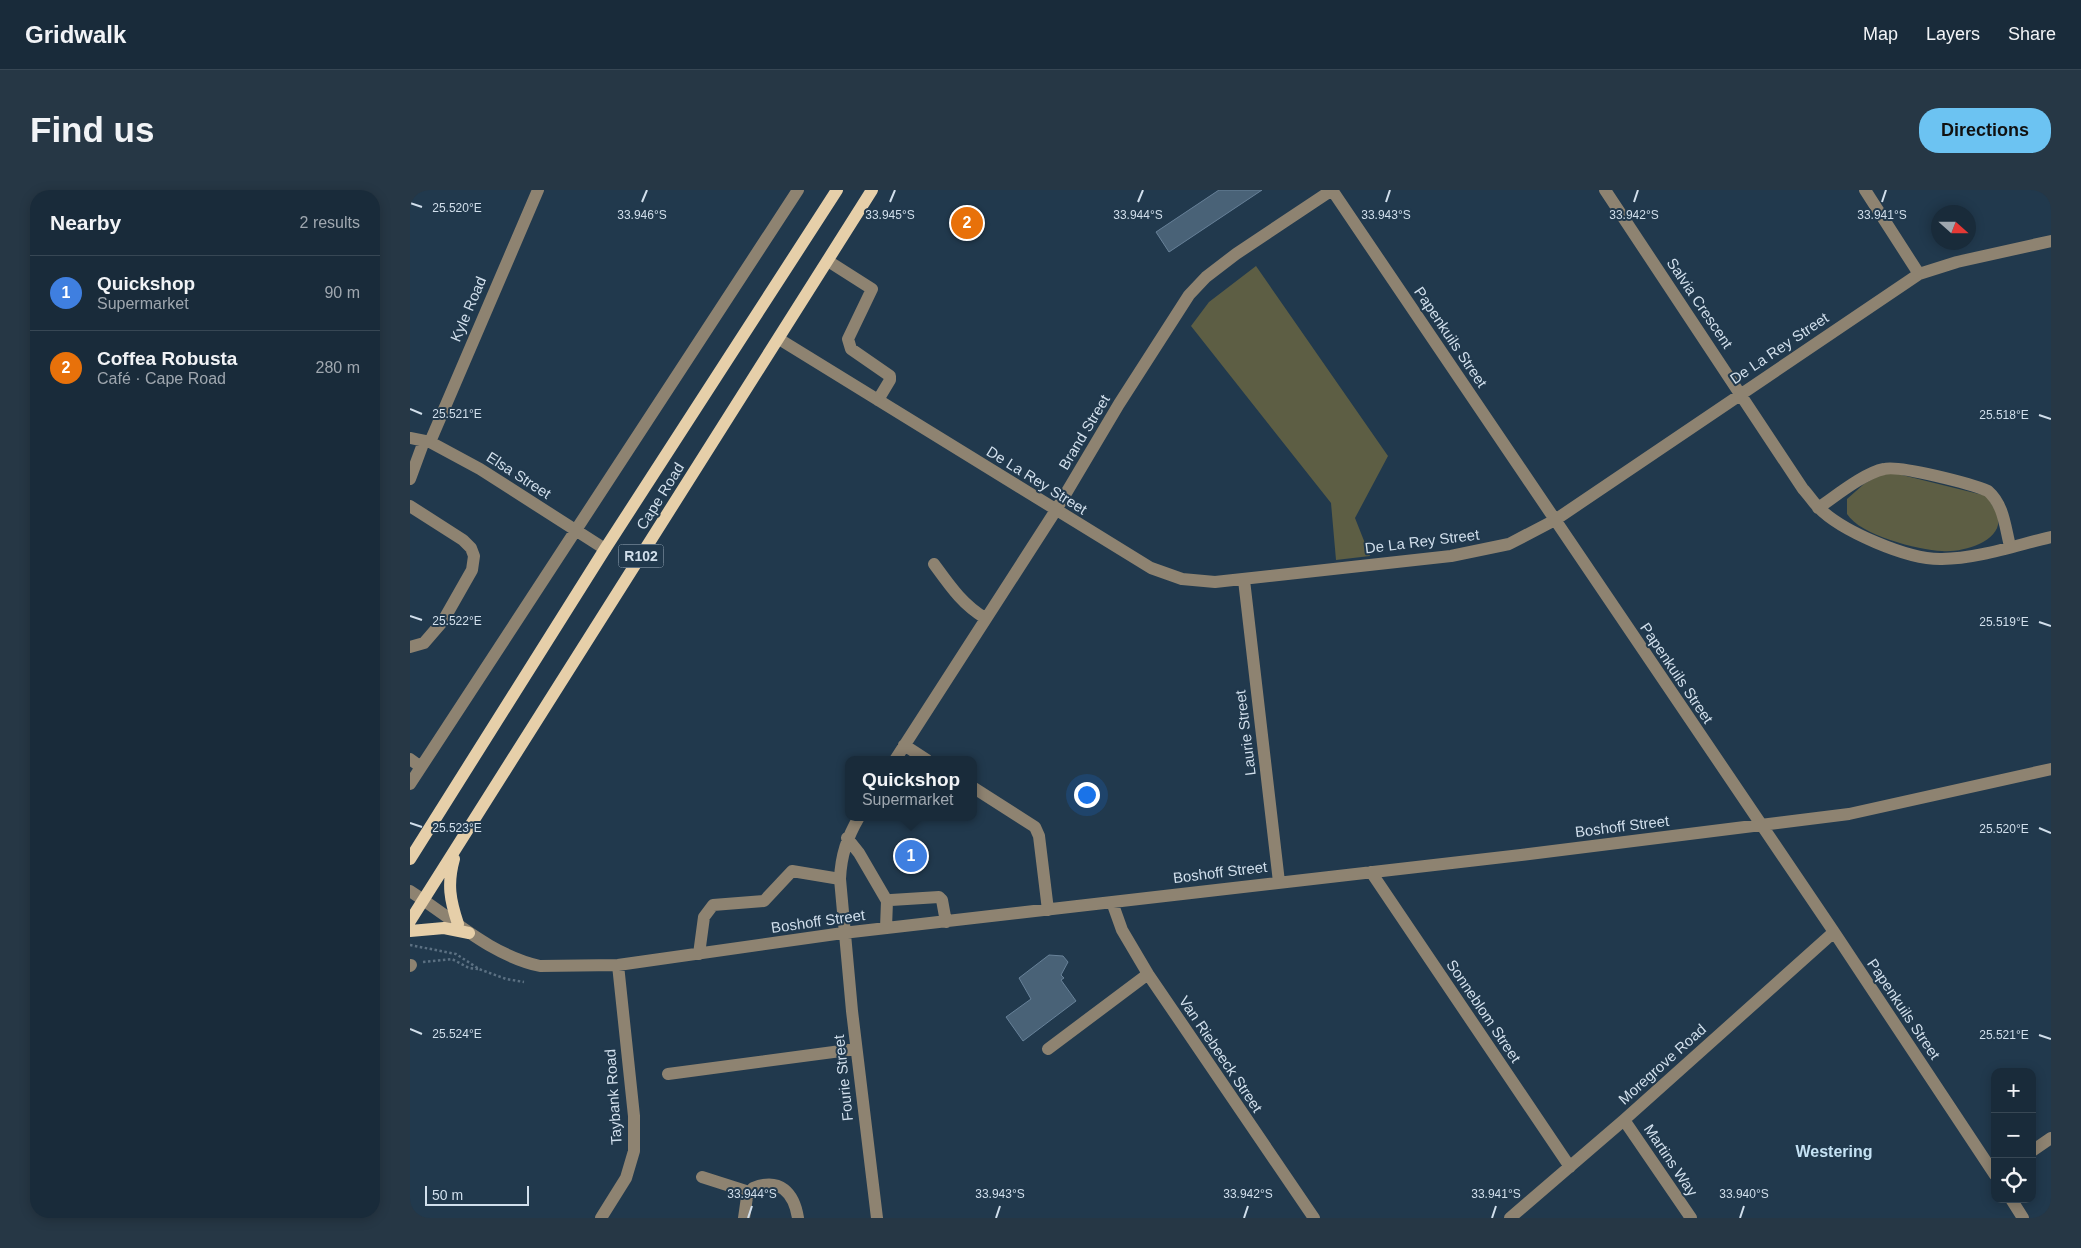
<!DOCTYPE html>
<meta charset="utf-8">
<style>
body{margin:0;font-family:Helvetica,sans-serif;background:#263745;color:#f1f3f6}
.controls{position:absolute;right:15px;bottom:15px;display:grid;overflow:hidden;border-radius:10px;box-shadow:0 2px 12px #0003}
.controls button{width:45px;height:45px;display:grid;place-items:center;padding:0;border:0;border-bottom:1px solid #374754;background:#192b3a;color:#f1f3f6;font:25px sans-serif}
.compass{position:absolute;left:1521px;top:15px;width:45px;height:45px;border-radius:50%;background:#192b3a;box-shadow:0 2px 12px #0003;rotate:111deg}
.scale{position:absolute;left:15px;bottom:12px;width:104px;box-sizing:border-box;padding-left:5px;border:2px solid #d1dfec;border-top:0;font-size:14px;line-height:18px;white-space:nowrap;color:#d1dfec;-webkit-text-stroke:4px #21394d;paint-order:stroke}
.you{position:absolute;left:676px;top:604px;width:18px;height:18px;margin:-12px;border:4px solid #fff;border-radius:50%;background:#1a73e8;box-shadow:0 0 0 8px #1a73e833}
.badge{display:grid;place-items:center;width:32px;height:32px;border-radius:50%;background:#6cc3f2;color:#fff;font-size:16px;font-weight:700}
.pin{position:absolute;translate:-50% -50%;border:2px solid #fff;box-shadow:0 1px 5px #0006}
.popup{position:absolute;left:435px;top:566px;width:132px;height:65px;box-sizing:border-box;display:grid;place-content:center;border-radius:10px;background:#192b3a;filter:drop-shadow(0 1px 4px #0005);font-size:16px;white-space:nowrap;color:#9fa7af}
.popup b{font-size:19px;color:#f1f3f6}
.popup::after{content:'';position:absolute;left:50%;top:100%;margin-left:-10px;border:10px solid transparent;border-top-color:#192b3a}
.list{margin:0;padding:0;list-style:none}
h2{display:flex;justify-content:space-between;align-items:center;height:65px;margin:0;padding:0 20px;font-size:21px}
h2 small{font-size:16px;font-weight:400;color:#9fa7af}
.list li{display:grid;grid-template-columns:32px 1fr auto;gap:15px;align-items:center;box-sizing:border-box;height:75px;padding:0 20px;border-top:1px solid #374754}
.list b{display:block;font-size:19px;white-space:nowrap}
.list p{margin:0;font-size:16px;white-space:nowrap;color:#9fa7af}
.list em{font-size:16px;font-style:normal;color:#9fa7af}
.icon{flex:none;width:28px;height:28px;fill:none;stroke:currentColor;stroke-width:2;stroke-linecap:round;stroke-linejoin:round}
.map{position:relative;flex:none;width:1641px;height:1028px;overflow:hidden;border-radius:20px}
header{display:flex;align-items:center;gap:30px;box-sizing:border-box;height:70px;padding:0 25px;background:#192b3a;border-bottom:1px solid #374754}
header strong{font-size:24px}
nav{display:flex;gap:28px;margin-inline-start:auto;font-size:18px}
.intro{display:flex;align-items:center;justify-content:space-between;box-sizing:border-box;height:120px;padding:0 30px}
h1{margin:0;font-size:35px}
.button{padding:12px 22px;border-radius:20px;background:#6cc3f2;color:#111;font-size:18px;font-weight:700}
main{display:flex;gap:30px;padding:0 30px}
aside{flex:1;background:#192b3a;border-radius:20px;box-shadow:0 2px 12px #0003}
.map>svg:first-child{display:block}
.green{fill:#5d5e44}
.building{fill:#496277;stroke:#688299}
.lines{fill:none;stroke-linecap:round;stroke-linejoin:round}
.path{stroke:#5b7082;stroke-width:2.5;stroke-dasharray:2.5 2.5;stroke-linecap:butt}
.minor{stroke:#8e8371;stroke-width:12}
.major{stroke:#e6cfa9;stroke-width:12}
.ticks{fill:none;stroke:#d1dfec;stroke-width:2}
.labels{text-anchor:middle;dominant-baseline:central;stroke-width:4;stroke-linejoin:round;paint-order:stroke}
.shield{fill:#21394d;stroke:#9cadbc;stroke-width:1}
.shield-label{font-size:14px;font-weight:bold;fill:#d1dfec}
.street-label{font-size:15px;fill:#d1dfec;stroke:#21394d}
.neighbourhood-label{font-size:16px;font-weight:bold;fill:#c5e2f4;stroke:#21394d}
.ticks-label{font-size:12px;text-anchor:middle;fill:#d1dfec;stroke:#21394d;stroke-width:4;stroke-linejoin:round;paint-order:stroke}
</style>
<header>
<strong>Gridwalk</strong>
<nav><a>Map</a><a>Layers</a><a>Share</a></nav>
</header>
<div class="intro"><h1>Find us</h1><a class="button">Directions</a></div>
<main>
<aside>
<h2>Nearby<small>2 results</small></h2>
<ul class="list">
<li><span class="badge" style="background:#3f7fe0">1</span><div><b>Quickshop</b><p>Supermarket</p></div><em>90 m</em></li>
<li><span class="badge" style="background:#e8710a">2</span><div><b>Coffea Robusta</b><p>Café · Cape Road</p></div><em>280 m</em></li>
</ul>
</aside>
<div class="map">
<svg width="1641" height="1028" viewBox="0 0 1641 1028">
<rect width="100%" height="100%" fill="#21394d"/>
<path class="green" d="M846 76 978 266 945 328 960 366 926 370 921 313 781 136 799 112Z
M1473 283H1484L1577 306C1580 312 1586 320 1588 327 1593 352 1551 363 1532 361 1508 360 1450 345 1437 324V309L1454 294Z"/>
<path class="building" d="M809 0H852L759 62 746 42Z
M639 765 653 766 658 772 651 785 654 788 651 790 666 811 613 851 596 827 621 809 609 788Z"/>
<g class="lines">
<path class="path" d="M0 755 46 764 69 779 96 789 114 792
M13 772 42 769 59 778 68 779"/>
<path class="minor" d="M922 0 1424 742 1585 985
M1195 0 1393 299C1398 304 1402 311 1408 317 1431 341 1498 370 1532 369 1567 369 1607 355 1641 347
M1455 0 1509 84
M418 71 462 99 438 149 441 159 480 186V190L468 210
M369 149 741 378 772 389 805 392 1041 366 1099 354 1145 330 1509 84 1547 72 1641 51
M0 248 20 252 70 279 195 359
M20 252 128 0
M0 289 14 251
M0 316 53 350 61 358 64 366 62 380 33 431 14 453 0 457
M1408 318C1426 306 1454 283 1474 279 1490 275 1562 294 1578 301 1594 315 1595 337 1600 356
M524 374C540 396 552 414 575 428
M834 390 869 692
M494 555 517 570
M0 569 11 577
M485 570 646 320 709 214 779 105 796 87 826 64 922 0
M0 594 388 0
M564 598 625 637 629 646 638 720
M449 627C437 648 431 665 430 689L442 821 467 1028
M437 648 449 663 477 711
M961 682 1160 977
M0 701C42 728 80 765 130 776L208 775 433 743 1111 665 1439 624 1641 579
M702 712 712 740 738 784 904 1028
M476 738 477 711 481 710 529 707 532 710 536 732
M289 764 294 727 303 715 354 711 382 681 430 689
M0 776 1 775
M638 859 738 784
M258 884 446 859
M1214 930 1281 1028
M1622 961 1641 948
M292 987 339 1002
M1601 1009 1613 1028
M191 1028 216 988 224 961V926L208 775
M334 1028 337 1007 343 998C370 987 384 1003 388 1028
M1100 1028 1214 930 1424 742"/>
<path class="major" d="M0 669 195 359 427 0
M44 669C37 694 40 710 48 734
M0 731 462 0
M0 741 34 738 59 743"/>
</g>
<path class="ticks" d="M232 12 237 0M480 12 485 0M728 12 733 0M976 12 980 0M1224 12 1228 0M1472 12 1476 0M0 13 12 17M0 219 12 224M1629 225 1641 229M0 426 12 430M1629 432 1641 436M0 633 12 637M1629 638 1641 643M0 839 12 844M1629 845 1641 849M338 1028 342 1016M586 1028 590 1016M834 1028 838 1016M1082 1028 1086 1016M1330 1028 1334 1016"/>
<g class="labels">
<rect class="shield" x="208.5" y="354.5" width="45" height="23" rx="4"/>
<g class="shield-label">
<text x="231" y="366">R102</text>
</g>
<g class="street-label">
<text transform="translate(1290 113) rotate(56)">Salvia Crescent</text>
<text transform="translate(58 119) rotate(-67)">Kyle Road</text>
<text transform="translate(1041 147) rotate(56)">Papenkuils Street</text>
<text transform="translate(1369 158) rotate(-34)">De La Rey Street</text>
<text transform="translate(674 242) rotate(-59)">Brand Street</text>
<text transform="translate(109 285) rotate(33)">Elsa Street</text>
<text transform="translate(627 290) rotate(32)">De La Rey Street</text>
<text transform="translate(250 306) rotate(-58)">Cape Road</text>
<text transform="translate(1012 351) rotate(-7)">De La Rey Street</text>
<text transform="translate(1267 483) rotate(56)">Papenkuils Street</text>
<text transform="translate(835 543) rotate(-97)">Laurie Street</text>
<text transform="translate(1212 636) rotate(-7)">Boshoff Street</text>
<text transform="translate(810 682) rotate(-7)">Boshoff Street</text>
<text transform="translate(408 731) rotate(-8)">Boshoff Street</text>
<text transform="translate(1494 819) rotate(56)">Papenkuils Street</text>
<text transform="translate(1074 821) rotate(56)">Sonneblom Street</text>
<text transform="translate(811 864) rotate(56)">Van Riebeeck Street</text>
<text transform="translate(1252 874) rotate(-42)">Moregrove Road</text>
<text transform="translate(433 888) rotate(-96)">Fourie Street</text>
<text transform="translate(203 907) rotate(-94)">Taybank Road</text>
<text transform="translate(1261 970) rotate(56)">Martins Way</text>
</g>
<g class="neighbourhood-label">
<text x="1424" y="961">Westering</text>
</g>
</g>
<g class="ticks-label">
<text x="47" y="22">25.520°E</text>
<text x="232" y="29">33.946°S</text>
<text x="480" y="29">33.945°S</text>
<text x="728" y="29">33.944°S</text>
<text x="976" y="29">33.943°S</text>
<text x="1224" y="29">33.942°S</text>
<text x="1472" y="29">33.941°S</text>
<text x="47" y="228">25.521°E</text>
<text x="1594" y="229">25.518°E</text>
<text x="47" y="435">25.522°E</text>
<text x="1594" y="436">25.519°E</text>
<text x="47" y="642">25.523°E</text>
<text x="1594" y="643">25.520°E</text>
<text x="47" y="848">25.524°E</text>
<text x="1594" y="849">25.521°E</text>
<text x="342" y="1008">33.944°S</text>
<text x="590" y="1008">33.943°S</text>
<text x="838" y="1008">33.942°S</text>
<text x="1086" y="1008">33.941°S</text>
<text x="1334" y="1008">33.940°S</text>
</g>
</svg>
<div class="controls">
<button>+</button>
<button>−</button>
<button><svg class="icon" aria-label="locate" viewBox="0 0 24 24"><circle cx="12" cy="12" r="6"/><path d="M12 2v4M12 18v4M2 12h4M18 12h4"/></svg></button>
</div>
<svg class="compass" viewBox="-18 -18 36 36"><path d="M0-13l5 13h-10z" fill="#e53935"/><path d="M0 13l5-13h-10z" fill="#9fa7af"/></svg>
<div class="scale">50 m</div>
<div class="you"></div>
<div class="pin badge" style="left:501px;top:666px;background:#3f7fe0">1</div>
<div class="popup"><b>Quickshop</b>Supermarket</div>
<div class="pin badge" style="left:557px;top:33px;background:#e8710a">2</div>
</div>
</main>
